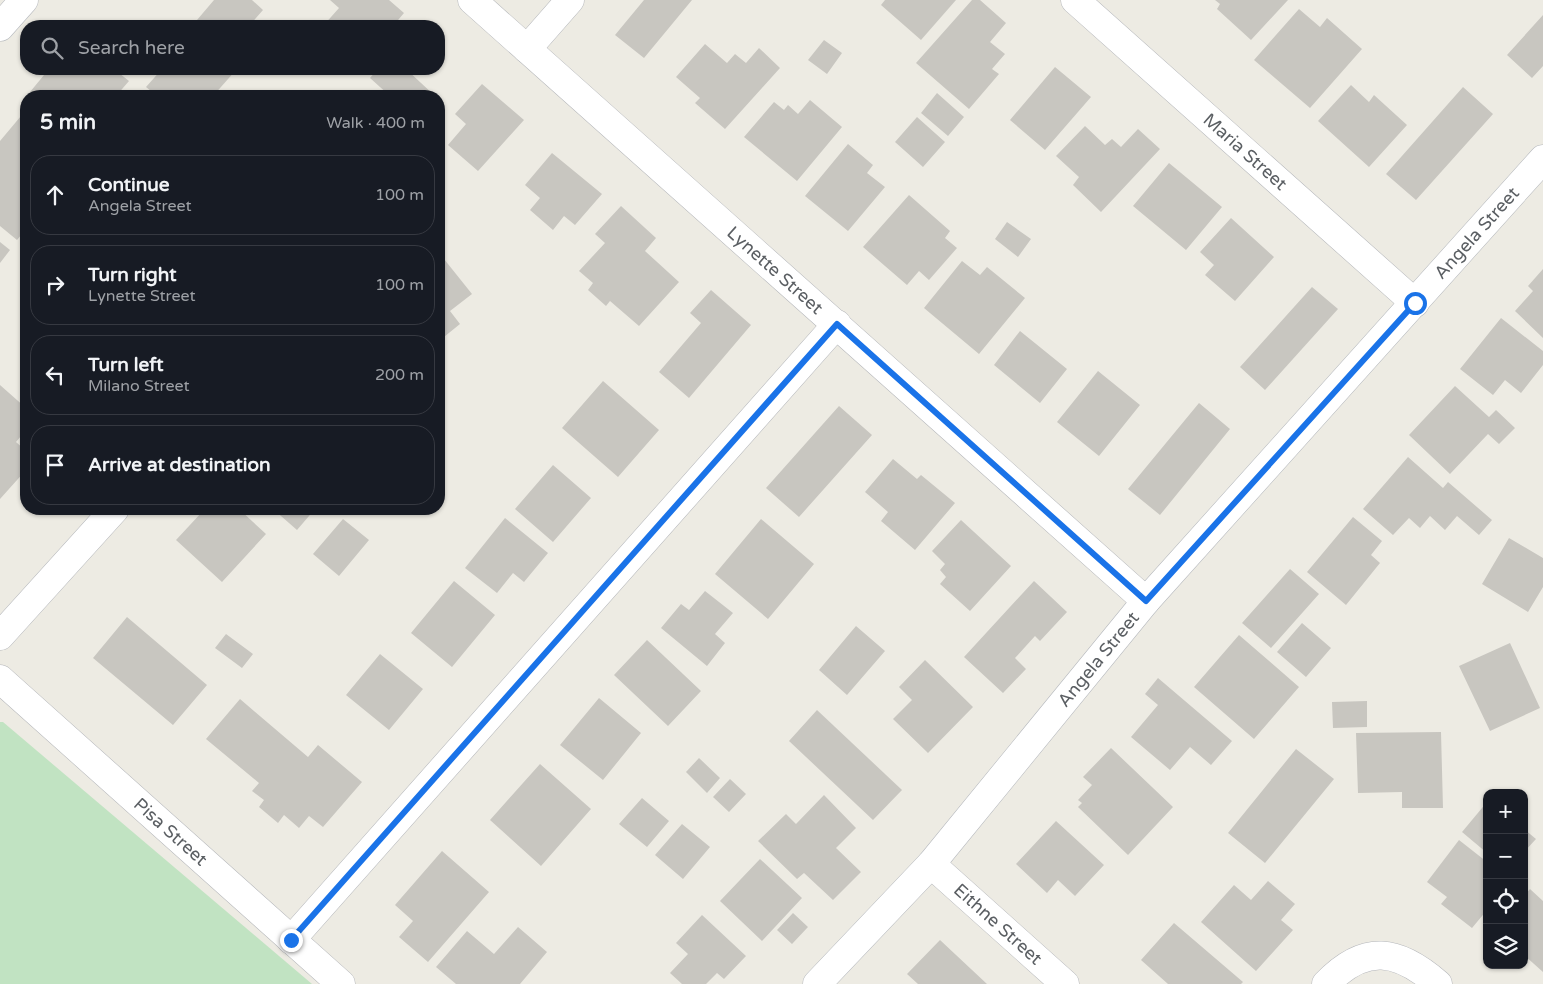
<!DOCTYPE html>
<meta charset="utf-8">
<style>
body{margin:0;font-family:"Varela Round",sans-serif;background:#20242c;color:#f1f3f6}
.controls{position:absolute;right:15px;bottom:15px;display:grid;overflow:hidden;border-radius:10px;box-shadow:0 1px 4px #0004}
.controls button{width:45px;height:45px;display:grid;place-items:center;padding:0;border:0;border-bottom:1px solid #363941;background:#171b24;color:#f1f3f6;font:25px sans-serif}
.stop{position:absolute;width:15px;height:15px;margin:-11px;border:4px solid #1a73e8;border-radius:50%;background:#fff}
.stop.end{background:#1a73e8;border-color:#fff;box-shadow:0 1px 5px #0008}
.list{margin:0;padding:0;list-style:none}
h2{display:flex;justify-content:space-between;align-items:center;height:65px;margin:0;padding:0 20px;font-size:21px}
h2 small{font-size:16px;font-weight:400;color:#9ea1a6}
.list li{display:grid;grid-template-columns:32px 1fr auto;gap:15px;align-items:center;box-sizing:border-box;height:80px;margin:0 10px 10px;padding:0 10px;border:1px solid #363941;border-radius:20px}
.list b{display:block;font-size:19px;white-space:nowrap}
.list p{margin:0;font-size:16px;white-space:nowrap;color:#9ea1a6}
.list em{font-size:16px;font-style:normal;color:#9ea1a6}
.icon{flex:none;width:28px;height:28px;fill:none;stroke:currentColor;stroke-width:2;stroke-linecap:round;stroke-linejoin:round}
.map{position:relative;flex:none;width:1543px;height:984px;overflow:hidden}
.search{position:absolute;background:#171b24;box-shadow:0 1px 4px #0004;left:20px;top:20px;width:425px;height:55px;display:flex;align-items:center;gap:12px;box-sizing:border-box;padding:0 18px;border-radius:20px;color:#9ea1a6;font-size:19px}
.panel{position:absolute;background:#171b24;box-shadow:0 1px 4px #0004;left:20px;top:90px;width:425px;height:425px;border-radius:20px}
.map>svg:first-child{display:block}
.green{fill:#c1e3c2}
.building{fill:#c8c6c0}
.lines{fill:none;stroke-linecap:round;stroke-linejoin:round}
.street-casing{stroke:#b4b6ba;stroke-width:29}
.secondary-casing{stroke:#b5b8bd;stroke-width:29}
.street{stroke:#fff;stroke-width:28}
.secondary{stroke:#fff;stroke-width:28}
.route{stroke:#1a73e8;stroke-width:6}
.labels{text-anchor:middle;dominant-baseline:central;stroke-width:4.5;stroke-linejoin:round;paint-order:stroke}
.street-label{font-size:18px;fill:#5b5f63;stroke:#fff}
</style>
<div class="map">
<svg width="1543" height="984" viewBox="0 0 1543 984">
<rect width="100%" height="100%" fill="#edebe3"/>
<path class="green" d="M0 722H3L312 984H0Z"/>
<path class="building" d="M214 0H252L263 10 249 26H205L197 20Z
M330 0H389L404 13 393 26H323L339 8Z
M644 0H692L644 58 615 35Z
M885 0H956L921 40 881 5Z
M972 0H980L1006 23 990 42 1005 54 992 69 999 74 969 109 916 63Z
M1215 0H1288L1251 40 1217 9 1220 4Z
M1299 9 1320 27 1327 18 1362 49 1310 108 1254 60Z
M1543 15V66L1532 78 1507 55Z
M824 40 842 53 827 74 808 60Z
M705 44 727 63 735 54 746 63 759 48 780 68 725 129 695 103 700 98 676 77Z
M1055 67 1091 97 1045 150 1010 120Z
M49 69H114L129 81 116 96H36L30 92Z
M162 69H235L236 70 213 96H157L146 87Z
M378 69H406L435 96H390L370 78Z
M482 84 524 120 478 171 448 145 466 124 455 114Z
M1351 85 1369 102 1374 95 1407 125 1369 167 1318 121Z
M1463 87 1493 114 1416 200 1386 174Z
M937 93 964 117 948 136 921 113Z
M810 100 842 127 797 181 744 137 774 102 784 110 788 105 798 114Z
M26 110V229L17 240 0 226V141Z
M917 117 945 142 923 167 895 142Z
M1085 126 1105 145 1112 139 1121 147 1138 129 1160 149 1101 212 1073 185 1079 177 1056 156Z
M848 144 873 165 867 173 885 187 848 231 805 196Z
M552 153 602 194 575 225 564 216 553 230 530 210 540 198 525 185Z
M1169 163 1222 207 1186 250 1133 206Z
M909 195 950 231 945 238 957 248 929 280 919 271 907 285 863 247Z
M621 206 656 238 645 251 679 282 639 326 610 301 606 306 588 290 593 283 579 271 605 243 595 234Z
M1231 218 1274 257 1235 301 1205 275 1214 265 1200 252Z
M1007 222 1031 239 1018 257 995 239Z
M0 242 10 250 0 263Z
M444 259 472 294 450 311 460 324 439 341V263Z
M962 261 980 275 987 267 1025 298 979 354 924 308Z
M1543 269V338L1515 311 1533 291 1528 286Z
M1312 287 1338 309 1265 390 1240 367Z
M711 290 751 325 689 398 659 372 701 323 690 313Z
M1501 318 1543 351V365L1521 393 1505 380 1493 395 1460 369Z
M1020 331 1067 369 1040 403 994 365Z
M1098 371 1140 405 1099 456 1057 422Z
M603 381 659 430 618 477 562 428Z
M0 385 26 408V430L16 442 26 451V470L0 499Z
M1455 386 1489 417 1496 410 1515 428 1499 444 1488 434 1450 474 1409 435Z
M1199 403 1230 429 1160 515 1128 489Z
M839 406 872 435 799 517 766 488Z
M1408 457 1443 488 1448 482 1492 520 1479 535 1457 516 1445 530 1430 516 1420 528 1409 518 1393 535 1363 509Z
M893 459 917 479 921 475 955 503 915 550 881 521 888 512 865 492Z
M553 465 591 498 553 542 515 509Z
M198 509H239L266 534 222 582 176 540 202 512Z
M273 509H315L297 530Z
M1353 517 1382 541 1371 555 1380 563 1346 605 1307 572Z
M505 518 548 553 524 582 513 573 497 593 465 568Z
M343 519 369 540 339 576 313 554Z
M761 519 814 564 768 619 715 574Z
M961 520 1011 566 970 611 940 584 946 577 940 570 945 564 932 551Z
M1509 538 1543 558V587L1528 612 1482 584Z
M1290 569 1319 594 1271 648 1242 623Z
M454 581 495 615 452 667 411 633Z
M1034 581 1067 612 1040 641 1035 636 1015 658 1026 669 1003 693 964 657Z
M705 591 733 613 715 634 725 643 707 666 661 628 681 604 689 610Z
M127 617 207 685 173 725 93 658Z
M1302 623 1331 648 1306 677 1277 652Z
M856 626 885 651 847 695 819 670Z
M226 634 253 654 242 668 215 648Z
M1239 635 1299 687 1254 739 1194 687Z
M647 640 701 691 668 726 614 675Z
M1510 643 1540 708 1490 731 1459 666Z
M380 654 423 689 389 730 346 695Z
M925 660 973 707 928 753 893 719 912 700 899 687Z
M1158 678 1232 741 1211 765 1190 747 1170 770 1131 737 1158 705 1145 694Z
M599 698 641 733 603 780 560 745Z
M240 699 308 757 318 745 362 782 323 827 309 816 299 828 284 815 278 823 259 807 264 800 252 791 259 783 206 739Z
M1367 701V727L1333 728 1332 702Z
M817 710 902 790 873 820 789 741Z
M1441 732 1443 808H1402V792L1358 793 1356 733Z
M1111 748 1173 807 1128 855 1078 807 1082 803 1078 800 1092 785 1083 777Z
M1296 749 1334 779 1265 863 1228 833Z
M699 758 720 778 707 793 686 772Z
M540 764 591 809 541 866 490 820Z
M730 779 746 794 729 812 713 797Z
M824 795 856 828 836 848 861 872 833 900 804 873 797 879 758 841 786 814 796 824Z
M642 798 669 821 647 847 619 824Z
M1487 802V853L1462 832Z
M1056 821 1104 865 1075 896 1058 880 1047 893 1016 864Z
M682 824 710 847 683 879 655 855Z
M1524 829 1536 839 1524 852Z
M1459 840 1487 862V910L1472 928 1441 904 1447 897 1427 882Z
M442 851 489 892 428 962 399 937 413 921 395 905Z
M760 859 802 898 762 941 720 901Z
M1268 881 1295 904 1281 920 1293 930 1256 971 1201 922 1234 885 1251 900Z
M1530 889 1543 901V972L1524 955V896Z
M793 913 808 927 792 944 777 930Z
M702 915 746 956 724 979 717 973 706 984H682L670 973 688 954 676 943Z
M1174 923 1243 982 1241 984H1168L1141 960Z
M518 927 547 952 520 984H456L436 967 467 931 494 954Z
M940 940 987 984H918L907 974Z"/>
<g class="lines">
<g class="street-casing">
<g id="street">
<path id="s1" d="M472 0 1146 601"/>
<path id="s2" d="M1075 0 1415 303"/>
<path d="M527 49 570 0"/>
<path d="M0 636 115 509"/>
<path id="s3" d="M0 679 341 984"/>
<path id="s4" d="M931 864 1065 984"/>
<path d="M291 940 837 324"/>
<path d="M1326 984C1365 943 1398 949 1438 984"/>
</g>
</g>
<g class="secondary-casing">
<g id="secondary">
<path d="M0 27 24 0"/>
<path id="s5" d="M817 984 931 864 1146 601 1543 159"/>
</g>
</g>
<use href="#street" class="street"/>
<use href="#secondary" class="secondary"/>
</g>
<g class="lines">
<path class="route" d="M291 940 837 324 1146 601 1415 303"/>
</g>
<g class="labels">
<g class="street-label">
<text stroke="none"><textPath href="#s2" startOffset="228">Maria Street</textPath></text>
<text stroke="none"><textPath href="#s5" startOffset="1000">Angela Street</textPath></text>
<text stroke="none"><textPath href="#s1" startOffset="406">Lynette Street</textPath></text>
<text stroke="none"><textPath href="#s5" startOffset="430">Angela Street</textPath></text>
<text stroke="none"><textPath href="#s3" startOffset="229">Pisa Street</textPath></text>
<text stroke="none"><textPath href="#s4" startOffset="90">Eithne Street</textPath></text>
</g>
</g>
</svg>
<div class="controls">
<button>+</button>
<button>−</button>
<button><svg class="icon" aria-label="locate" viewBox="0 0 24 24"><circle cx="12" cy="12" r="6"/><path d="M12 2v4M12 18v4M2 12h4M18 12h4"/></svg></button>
<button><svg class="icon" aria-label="layers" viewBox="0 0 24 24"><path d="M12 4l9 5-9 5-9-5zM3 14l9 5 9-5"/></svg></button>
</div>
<div class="stop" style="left:1415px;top:303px"></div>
<div class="stop end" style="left:291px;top:940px"></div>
<div class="search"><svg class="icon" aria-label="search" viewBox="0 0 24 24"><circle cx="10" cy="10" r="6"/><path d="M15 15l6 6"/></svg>Search here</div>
<section class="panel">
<h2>5 min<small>Walk · 400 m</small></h2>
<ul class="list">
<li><svg class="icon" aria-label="ahead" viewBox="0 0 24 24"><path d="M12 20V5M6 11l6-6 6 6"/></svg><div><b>Continue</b><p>Angela Street</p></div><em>100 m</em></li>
<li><svg class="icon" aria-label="right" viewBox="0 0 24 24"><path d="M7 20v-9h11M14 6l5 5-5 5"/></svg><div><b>Turn right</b><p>Lynette Street</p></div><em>100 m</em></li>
<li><svg class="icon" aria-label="left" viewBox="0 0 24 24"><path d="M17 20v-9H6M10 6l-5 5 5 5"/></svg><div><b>Turn left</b><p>Milano Street</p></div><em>200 m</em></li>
<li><svg class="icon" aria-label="arrive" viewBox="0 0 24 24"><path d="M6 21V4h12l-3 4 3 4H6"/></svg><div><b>Arrive at destination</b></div></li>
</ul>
</section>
</div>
